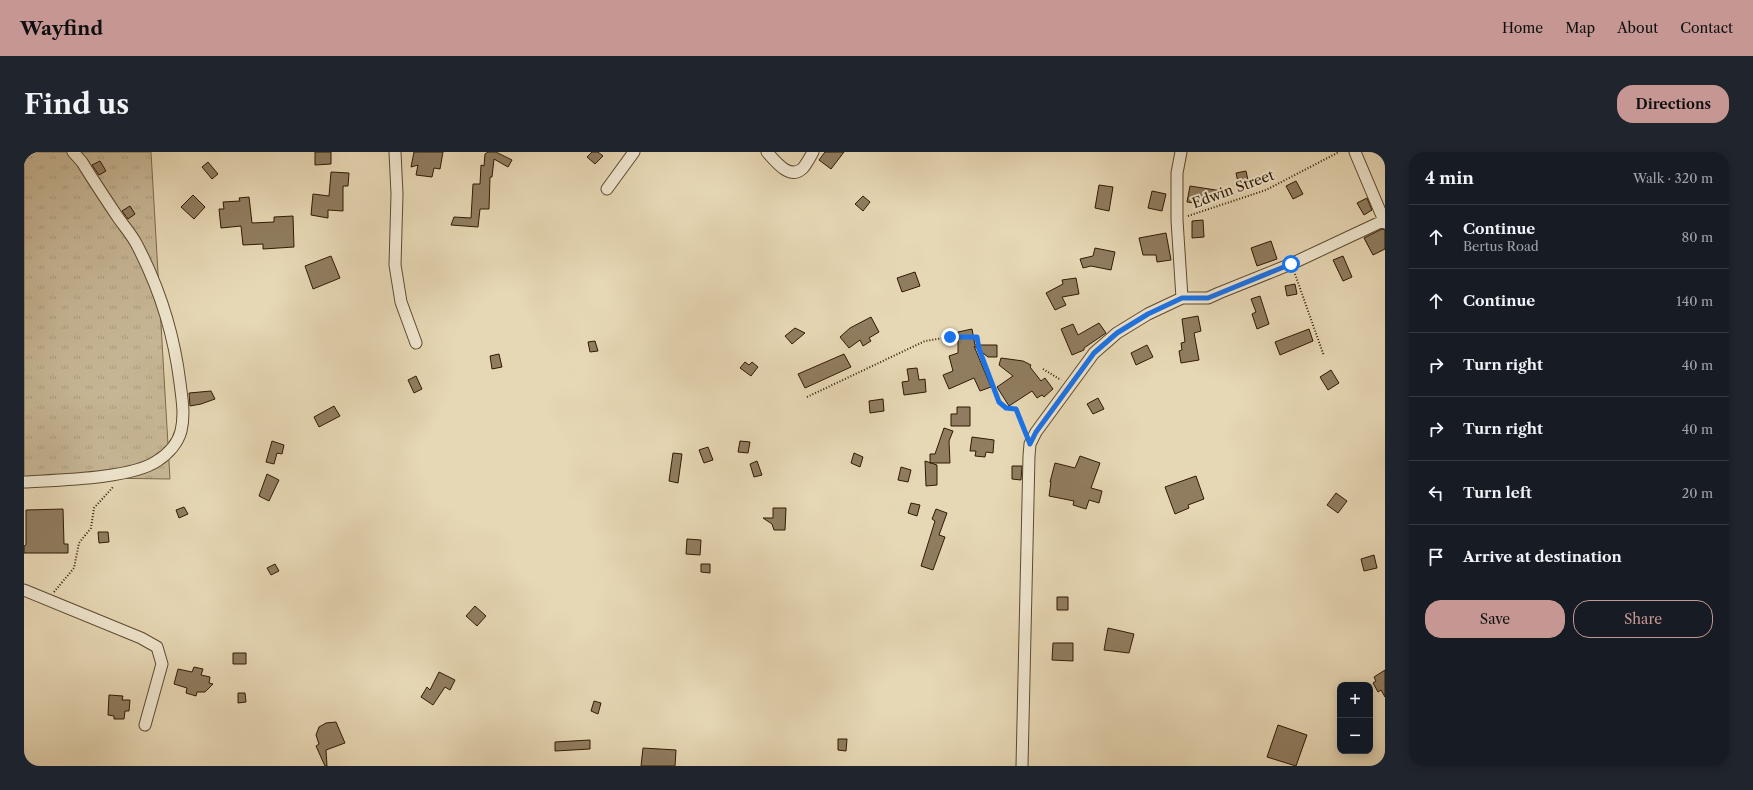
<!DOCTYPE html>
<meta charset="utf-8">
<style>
body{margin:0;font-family:"Libre Caslon Text",serif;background:#20242c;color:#f1f3f6}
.controls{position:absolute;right:12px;bottom:12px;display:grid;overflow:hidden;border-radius:8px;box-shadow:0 2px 10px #0003}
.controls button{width:36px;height:36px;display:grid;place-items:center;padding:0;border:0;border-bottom:1px solid #363941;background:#171b24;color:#f1f3f6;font:20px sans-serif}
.stop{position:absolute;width:12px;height:12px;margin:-9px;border:3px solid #1a73e8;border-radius:50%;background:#fff}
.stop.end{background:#1a73e8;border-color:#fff;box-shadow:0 1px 4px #0008}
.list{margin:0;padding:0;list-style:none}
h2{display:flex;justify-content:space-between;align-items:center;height:52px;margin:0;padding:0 16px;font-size:17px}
h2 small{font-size:13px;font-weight:400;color:#9ea1a6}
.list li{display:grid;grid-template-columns:26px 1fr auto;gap:12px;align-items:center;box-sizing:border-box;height:64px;padding:0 16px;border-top:1px solid #363941}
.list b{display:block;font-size:15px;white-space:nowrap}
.list p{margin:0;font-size:13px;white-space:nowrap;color:#9ea1a6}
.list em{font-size:13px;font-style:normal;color:#9ea1a6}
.actions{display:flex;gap:8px;padding:12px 16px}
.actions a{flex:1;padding:9px 0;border:1px solid #c59692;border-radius:16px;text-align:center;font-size:14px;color:#c59692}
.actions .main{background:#c59692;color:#111}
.icon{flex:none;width:22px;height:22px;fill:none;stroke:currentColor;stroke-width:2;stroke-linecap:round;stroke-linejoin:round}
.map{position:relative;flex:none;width:1361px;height:614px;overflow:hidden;border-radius:16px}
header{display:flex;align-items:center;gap:24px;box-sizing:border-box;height:56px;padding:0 20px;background:#c59692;color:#111}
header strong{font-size:19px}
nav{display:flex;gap:22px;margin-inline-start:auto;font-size:14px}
.intro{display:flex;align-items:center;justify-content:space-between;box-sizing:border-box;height:96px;padding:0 24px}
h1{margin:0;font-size:28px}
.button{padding:10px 18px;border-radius:16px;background:#c59692;color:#111;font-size:14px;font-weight:700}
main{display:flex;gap:24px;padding:0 24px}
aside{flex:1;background:#171b24;border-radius:16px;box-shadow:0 2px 10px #0003}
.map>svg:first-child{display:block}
.park{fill:url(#park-tufts);stroke:#7c694e}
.building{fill:#907d60;stroke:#311a04}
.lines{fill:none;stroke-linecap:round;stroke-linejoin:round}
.street-casing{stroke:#5e4a30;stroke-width:13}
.path{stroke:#311a04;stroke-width:2;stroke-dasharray:1 2;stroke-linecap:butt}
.street{stroke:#efe6cf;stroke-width:11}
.route{stroke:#1a73e8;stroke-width:5}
.labels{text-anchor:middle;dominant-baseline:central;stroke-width:4;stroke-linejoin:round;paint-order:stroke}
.street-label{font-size:14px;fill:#311a04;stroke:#efe6cf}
</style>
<header>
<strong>Wayfind</strong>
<nav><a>Home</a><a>Map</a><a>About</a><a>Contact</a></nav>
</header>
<div class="intro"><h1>Find us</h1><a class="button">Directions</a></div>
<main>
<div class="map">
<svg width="1361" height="614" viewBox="0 0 1361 614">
<defs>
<pattern id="park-tufts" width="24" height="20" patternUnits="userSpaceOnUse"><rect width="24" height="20" fill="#c8b897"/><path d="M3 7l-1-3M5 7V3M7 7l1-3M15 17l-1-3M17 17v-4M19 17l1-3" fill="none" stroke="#ac9e80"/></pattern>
</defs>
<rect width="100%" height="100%" fill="#e7d8b5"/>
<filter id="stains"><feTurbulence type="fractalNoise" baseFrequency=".005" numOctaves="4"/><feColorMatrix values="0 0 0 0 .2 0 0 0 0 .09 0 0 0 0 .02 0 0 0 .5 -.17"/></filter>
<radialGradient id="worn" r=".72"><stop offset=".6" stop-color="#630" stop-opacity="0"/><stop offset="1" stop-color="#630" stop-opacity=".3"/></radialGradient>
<path class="park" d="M0 0H127L146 327 0 325Z"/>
<path class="building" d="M291 0H307V12L291 13Z
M390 0H419L416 17 410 16 408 25 392 23 394 13 387 15Z
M464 0H472L488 8 484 15 470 7 468 25H466L465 57H456L454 75 427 73 430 65 447 66 449 32H456L457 13 460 14 461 2Z
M568 0H574L579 4 571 12 563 5Z
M801 0H820L807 17 795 8Z
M76 9 82 19 75 23 68 13Z
M184 10 194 22 188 27 178 15Z
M1222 19 1225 33 1215 35 1212 21Z
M307 20 325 21 324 34H319V59L304 58V66L287 63 289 42 305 44Z
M1272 29 1279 42 1269 47 1262 34Z
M1075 33 1089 35 1085 59 1071 56Z
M1166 34 1211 41V43L1180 48 1179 52 1163 50Z
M1128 39 1142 42 1138 59 1124 56Z
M169 43 181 55 170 67 157 55Z
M839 44 846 50 839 59 831 52Z
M225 45 228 71 250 70V65L269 64 270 95 239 97V92L219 93 217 74 197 76 195 57H200L199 50 216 49 215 46Z
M1343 46 1348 58 1340 63 1333 51Z
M106 54 111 62 104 67 98 59Z
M1179 68 1180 85 1168 86V69Z
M1358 77 1361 78V97L1349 103 1340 86Z
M1142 81 1147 108 1133 110 1132 103H1119L1115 86Z
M1247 89 1253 107 1233 114 1227 96Z
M1071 96 1091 100 1087 118 1067 114 1059 116 1056 107 1069 104Z
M307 104 316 126 289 137 281 114Z
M1319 104 1328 125 1319 129 1309 108Z
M891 120 896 134 878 140 873 126Z
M1052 126 1055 142 1038 145 1042 153 1031 158 1022 141 1039 132 1038 128Z
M1271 132 1273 142 1263 144 1261 134Z
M1236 144 1245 172 1233 177 1228 162 1232 160 1227 147Z
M1174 164 1177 179 1170 181 1175 208 1157 211 1155 199 1158 198 1157 191 1161 190 1158 167Z
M847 165 855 180 845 186 847 189 839 194 836 188 825 196 816 185 826 176Z
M1075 171 1082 181 1060 196V198L1048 203 1037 177 1049 172 1054 183Z
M771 176 781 181 768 192 761 184Z
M948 177 951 193H973V205H964L950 194 967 235 956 239 950 226 925 237 919 223 929 219 925 204 934 201V180Z
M1285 177 1289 189 1256 203 1251 190Z
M571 189 574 199 566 200 564 190Z
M1123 193 1129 205 1112 213 1107 201Z
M475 202 478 215 468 217 466 204Z
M820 202 827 215 781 236 774 222Z
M977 206 999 209 1007 213 1006 215 1017 229 1021 226 1029 237 1020 245 1018 243 1013 246 1008 239 985 254 973 235 989 224 975 213Z
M721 210 725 213 728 210 734 215 727 224 716 216Z
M893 216 895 228 901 227 902 240 880 243 878 230 885 229 883 217Z
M1307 218 1315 231 1304 238 1296 225Z
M392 224 398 237 390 241 384 228Z
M187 239 191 247 177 252 166 254 165 241Z
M1074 246 1080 257 1069 262 1063 252Z
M859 247 860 259 846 261 845 249Z
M310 254 316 264 295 275 290 265Z
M933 255H946V274H927V262H933Z
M920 276 929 279 925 289 926 311H906V302H911Z
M948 285 970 288 969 301 962 300 961 305 951 304 952 299H946Z
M248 289 260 293 258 302 253 301 250 312 242 310Z
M716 289 726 290 724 301 714 300Z
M684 295 689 308 680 311 675 298Z
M649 301 658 302 654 331 645 329Z
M830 301 839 305 836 315 827 311Z
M1056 304 1076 311 1067 336 1078 339 1075 351 1065 348 1062 357 1049 353 1050 349 1025 344 1027 330H1026L1031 311 1051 316Z
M733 309 738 323 730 325 726 312Z
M901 309 913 313V333L902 334Z
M988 314H998L997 328 988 327Z
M877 315 887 318 884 330 874 328Z
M243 322 255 328 245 349 235 344Z
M1172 324 1180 347 1164 353 1165 356 1151 362 1141 335Z
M1312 341 1323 349 1314 361 1303 353Z
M887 351 896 353 893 364 884 361Z
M160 355 164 362 155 366 152 358Z
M749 356H762L761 378H750L748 372 739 366H749Z
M39 357 40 392H44V401H0V394L2 393V358Z
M912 357 923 361 915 383 921 385 909 418 897 414 911 369 908 367Z
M74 380H84L85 390 75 391Z
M663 387 677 388 676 403 662 402Z
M1350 403 1353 416 1340 419 1337 407Z
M251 412 255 419 247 423 243 416Z
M677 412H686V421L677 420Z
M1033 445H1044V458H1033Z
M451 454 462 464 453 474 442 464Z
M1084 476 1110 482 1105 501 1080 498Z
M1029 491H1049V509L1028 508Z
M209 501H222V512H209Z
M170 515 179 517 177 523 186 525 185 531 189 532 181 540H173L172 544 162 541 163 536 150 532 154 517 168 520Z
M1361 518V545L1357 538 1354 540 1349 531 1352 529 1350 525Z
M415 520 431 528 426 538 421 535 409 553 397 545 403 535 406 538Z
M214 541H221L222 550 214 551Z
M85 543 99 544 98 548H106L105 559H101L100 567H90V564L84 563Z
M570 549 577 551 574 562 567 559Z
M312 570 321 591 302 598 303 614H301L292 594 295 592 292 583 295 575 302 571Z
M1254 573 1283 583 1272 614 1243 605Z
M814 587H823L822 599 814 598Z
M566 588V597L531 599V590Z
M619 596 652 598 651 614H617Z"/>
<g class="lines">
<g class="street-casing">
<path id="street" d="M371 0 373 42 371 113 377 150 392 191
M743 0C751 9 766 29 779 16 783 11 786 5 789 0
M1157 0 1153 21V68L1158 146
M1331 0 1361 71
M583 37 610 0
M0 330C32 328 107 327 133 309 144 302 154 291 157 279 161 263 158 247 156 231 150 182 136 137 113 93 108 83 99 73 93 64 81 46 69 28 58 10L49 0
M0 438 117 486 133 495 138 512 121 573
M998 614 1005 304 1006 292 1012 280 1070 201 1093 181 1124 162 1158 146H1184L1195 141 1267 112 1361 68"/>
</g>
<path class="path" d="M1164 64 1242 38 1315 0
M1271 122 1300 204
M1019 217 1037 228
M783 245 901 189 926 185H953L955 197 975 250 982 256 992 257 1001 279
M30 440 50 416 55 391 67 376 70 356 90 334"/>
<use href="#street" class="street"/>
</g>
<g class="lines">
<path class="route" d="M926 185H953L955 197 975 250 982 256 992 257 1006 292 1012 280 1070 201 1093 181 1124 162 1158 146H1184L1267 112"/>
</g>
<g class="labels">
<g class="street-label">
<text transform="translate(1209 37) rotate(-20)">Edwin Street</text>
</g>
</g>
<rect width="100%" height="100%" filter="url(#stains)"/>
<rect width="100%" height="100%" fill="url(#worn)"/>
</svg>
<div class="controls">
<button>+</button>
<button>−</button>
</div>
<div class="stop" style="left:1267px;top:112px"></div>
<div class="stop end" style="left:926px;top:185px"></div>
</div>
<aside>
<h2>4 min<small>Walk · 320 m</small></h2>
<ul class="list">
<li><svg class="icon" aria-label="ahead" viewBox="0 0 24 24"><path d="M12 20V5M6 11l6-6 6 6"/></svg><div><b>Continue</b><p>Bertus Road</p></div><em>80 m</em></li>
<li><svg class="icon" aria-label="ahead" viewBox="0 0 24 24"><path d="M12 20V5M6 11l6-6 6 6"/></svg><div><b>Continue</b></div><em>140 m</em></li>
<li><svg class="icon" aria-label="right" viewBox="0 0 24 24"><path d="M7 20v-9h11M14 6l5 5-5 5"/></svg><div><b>Turn right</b></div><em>40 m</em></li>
<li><svg class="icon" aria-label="right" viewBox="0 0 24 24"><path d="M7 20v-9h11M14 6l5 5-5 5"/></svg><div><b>Turn right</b></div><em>40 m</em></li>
<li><svg class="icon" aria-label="left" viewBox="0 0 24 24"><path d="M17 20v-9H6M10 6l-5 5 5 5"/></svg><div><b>Turn left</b></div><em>20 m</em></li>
<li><svg class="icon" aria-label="arrive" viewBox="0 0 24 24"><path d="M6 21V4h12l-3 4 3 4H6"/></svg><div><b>Arrive at destination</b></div></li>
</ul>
<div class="actions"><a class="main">Save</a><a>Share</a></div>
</aside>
</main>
